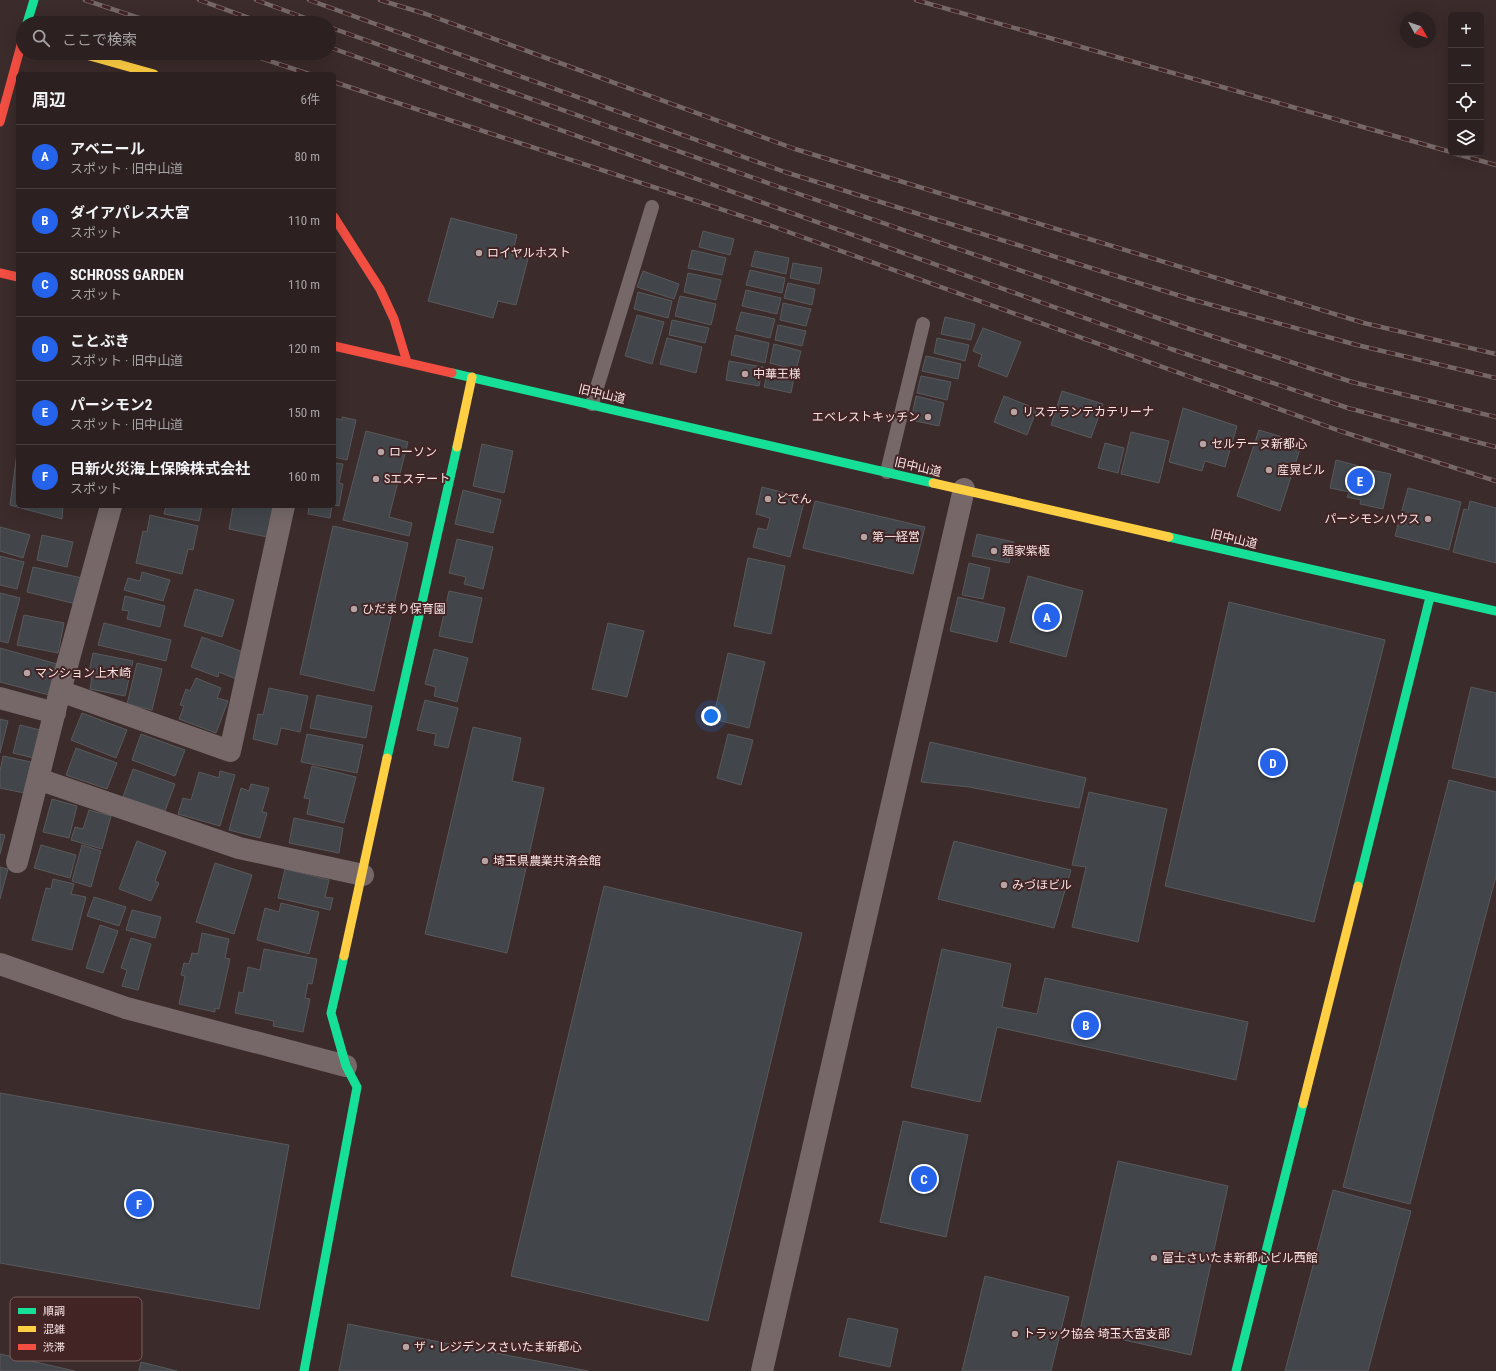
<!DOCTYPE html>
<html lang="ja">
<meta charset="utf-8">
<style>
body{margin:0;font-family:"Roboto Condensed","Noto Sans JP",sans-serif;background:#342829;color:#f1f3f6}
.controls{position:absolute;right:12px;top:12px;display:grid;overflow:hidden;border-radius:6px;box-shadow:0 4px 16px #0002}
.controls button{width:36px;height:36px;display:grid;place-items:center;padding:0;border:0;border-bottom:1px solid #483e3e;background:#2c2020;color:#f1f3f6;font:20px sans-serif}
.compass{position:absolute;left:1400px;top:12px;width:36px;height:36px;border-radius:50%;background:#2c2020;box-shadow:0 4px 16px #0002;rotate:130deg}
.you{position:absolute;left:711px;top:716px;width:14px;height:14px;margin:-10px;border:3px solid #fff;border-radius:50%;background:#1a73e8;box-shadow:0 0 0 6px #1a73e833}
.badge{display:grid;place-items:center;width:26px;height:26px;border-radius:50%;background:#2563eb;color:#fff;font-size:13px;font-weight:700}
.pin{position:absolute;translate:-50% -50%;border:2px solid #fff;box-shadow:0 1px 4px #0006}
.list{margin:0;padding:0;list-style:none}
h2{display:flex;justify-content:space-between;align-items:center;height:52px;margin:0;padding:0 16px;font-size:17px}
h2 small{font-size:13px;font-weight:400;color:#a6a3a5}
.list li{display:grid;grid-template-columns:26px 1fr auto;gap:12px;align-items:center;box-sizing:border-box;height:64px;padding:0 16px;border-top:1px solid #483e3e}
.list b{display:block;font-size:15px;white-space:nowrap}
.list p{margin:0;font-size:13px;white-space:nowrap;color:#a6a3a5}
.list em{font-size:13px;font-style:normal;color:#a6a3a5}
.icon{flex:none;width:22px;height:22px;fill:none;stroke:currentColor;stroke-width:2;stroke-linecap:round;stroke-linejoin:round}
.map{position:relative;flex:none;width:1496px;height:1371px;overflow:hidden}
.search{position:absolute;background:#2c2020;box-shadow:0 4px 16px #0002;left:16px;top:16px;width:320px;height:44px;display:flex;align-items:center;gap:10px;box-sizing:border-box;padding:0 14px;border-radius:22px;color:#a6a3a5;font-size:15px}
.panel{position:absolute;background:#2c2020;box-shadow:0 4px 16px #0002;left:16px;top:72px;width:320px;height:436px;border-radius:6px}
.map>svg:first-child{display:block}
.building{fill:#42464a;stroke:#59595c}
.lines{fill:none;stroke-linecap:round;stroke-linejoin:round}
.lane{stroke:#766868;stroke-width:14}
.street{stroke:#766868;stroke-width:22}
.fast{stroke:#16e098;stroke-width:9}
.slow{stroke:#ffcf43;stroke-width:9}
.jam{stroke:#f24e42;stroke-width:9}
.rail-casing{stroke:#756767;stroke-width:4.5}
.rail{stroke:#422425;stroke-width:3;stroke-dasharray:9;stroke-linecap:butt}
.poi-dot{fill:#b6a3a3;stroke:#422425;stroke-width:1.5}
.labels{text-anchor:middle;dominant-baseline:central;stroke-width:4;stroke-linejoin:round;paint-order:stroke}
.poi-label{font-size:12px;fill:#f9e4e4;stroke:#422425;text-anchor:start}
.street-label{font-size:12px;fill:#f9e4e4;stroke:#422425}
.key{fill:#422425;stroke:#795e5e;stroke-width:1}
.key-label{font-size:11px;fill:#f9e4e4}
</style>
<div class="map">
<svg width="1496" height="1371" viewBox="0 0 1496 1371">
<rect width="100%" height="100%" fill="#3b2b2b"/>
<path class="building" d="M451 218 517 235 512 255 528 259 516 305 498 301 493 318 428 301Z
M703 231 734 239 730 255 699 247Z
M692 250 726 258 722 275 688 268Z
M755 251 789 258 786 274 751 266Z
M793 263 822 268 819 284 790 278Z
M750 270 785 278 782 293 746 285Z
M643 271 679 284 674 299 637 287Z
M688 273 721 280 716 300 684 292Z
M788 283 815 289 812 305 784 298Z
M746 290 781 298 777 314 742 306Z
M638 292 672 301 668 318 634 309Z
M680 296 716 304 711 325 675 316Z
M783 303 811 309 806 326 780 320Z
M741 312 775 319 770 338 736 330Z
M637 315 664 322 652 364 625 356Z
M945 317 975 324 971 340 941 334Z
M672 320 709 328 705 343 669 335Z
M778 325 806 331 802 346 775 340Z
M983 328 1021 342 1007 377 978 366 982 355 973 351Z
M735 335 769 343 765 363 731 355Z
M667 338 702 347 696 373 660 364Z
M937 338 969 345 965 361 934 353Z
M774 344 801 351 796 370 770 363Z
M926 356 961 364 958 379 922 371Z
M729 361 763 367 759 386 726 380Z
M768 368 795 373 791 393 764 387Z
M921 376 951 382 947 400 917 393Z
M1062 391 1103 404 1091 438 1051 425Z
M916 396 944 403 939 426 911 420Z
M1004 396 1037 409 1027 435 994 422Z
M1183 408 1237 426 1225 467 1205 461 1202 471 1169 462Z
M342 417 356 420 347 460 334 457V418L342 420Z
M1259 430 1302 443 1280 511 1237 496Z
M366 431 408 442 389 517 412 523 409 536 343 520Z
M1131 432 1169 441 1159 483 1121 474Z
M1105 443 1124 448 1118 473 1098 468Z
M482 444 513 451 504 493 473 486Z
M18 446V506H63L62 519 10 505Z
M1336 460 1359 466 1358 472 1365 474 1366 469 1391 474 1383 509 1360 504 1361 500 1347 497 1349 492 1330 488Z
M334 463 343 464 339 483 343 484 339 506 334 505Z
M762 487 805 498 790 557 753 547 758 528 767 530 770 518 756 514Z
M1408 488 1461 502 1449 550 1395 536Z
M463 490 501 500 493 533 455 524Z
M815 501 925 527 913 574 803 548Z
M1470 501 1496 508V563L1453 552 1464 509 1468 510Z
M166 506H202L199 521 164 514Z
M233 506H273L267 537 229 529Z
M309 506H332L330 518 308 514Z
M150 515 198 526 193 550 188 549 182 574 136 563 143 531 147 532Z
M333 526 408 543 374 691 300 674Z
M0 527 30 535 23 558 0 551Z
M977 534 1014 542 1009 563 972 556Z
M42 535 73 542 67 567 37 560Z
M457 539 493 547 483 589 464 584 466 577 449 573Z
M0 556 24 562 17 589 0 585Z
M748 558 785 566 771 634 734 626Z
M969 563 990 568 983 599 962 595Z
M33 567 82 578 76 604 27 592Z
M142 572 170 580 163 601 124 590 128 578 140 581Z
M1028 576 1083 591 1066 657 1010 642Z
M195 589 234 600 222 637 184 626Z
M449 591 482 598 472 643 439 636Z
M0 593 20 598 8 643 0 641Z
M125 596 165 606 160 627 127 619 129 611 122 610Z
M958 597 1005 608 997 642 950 631Z
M1229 602 1385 640 1314 922 1165 886Z
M24 615 64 623 58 653 17 645Z
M104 623 171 640 166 661 98 645Z
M608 623 644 631 627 697 592 689Z
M202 637 246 653 236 679 219 672 218 677 191 667Z
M0 648 57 664 49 695 0 682Z
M434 649 468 658 457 702 434 696 436 687 425 684Z
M93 653 133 661 125 696 90 689 92 677 88 676Z
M728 653 765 662 749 728 713 719Z
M137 663 162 669 152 710 127 704Z
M196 678 221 688 217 698 228 701 216 733 179 719 184 706 180 705 186 689 190 691Z
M1471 687 1496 693V778L1452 768Z
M269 688 308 696 300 732 281 728 277 745 253 739 258 714 263 715Z
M317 695 372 706 366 738 310 728Z
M425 700 458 708 448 748 434 745 436 734 417 730Z
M82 713 127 730 116 758 71 740Z
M0 719 8 721 0 753Z
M20 725 44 731 38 759 13 753Z
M473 727 521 738 512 781 544 788 507 953 425 934Z
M141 734 185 750 175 776 132 760Z
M307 734 363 745 357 773 301 762Z
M728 734 753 740 741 785 717 778Z
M930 742 1086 778 1079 808 969 787 921 782Z
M76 748 117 763 107 789 66 775Z
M3 756 31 762 24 793 0 788V771Z
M312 766 356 777 344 823 307 814 310 799 304 798Z
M133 769 175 784 165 811 123 797Z
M220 771 235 775 220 826 178 814 183 798 191 800 199 772 219 778Z
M1449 780 1496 792V876L1410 1204 1343 1187Z
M251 784 269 788 262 812 267 813 260 838 229 830 241 788 249 791Z
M1089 792 1167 809 1138 942 1072 927 1086 867 1072 865Z
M52 799 77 806 69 838 43 832Z
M89 810 111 816 102 849 71 840 75 827 83 829Z
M294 818 343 828 339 853 289 843Z
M0 834 5 835 0 854Z
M137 841 166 852 155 881 159 883 151 901 119 889Z
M954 841 1071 870 1054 928 938 899Z
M41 845 76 855 70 878 34 868Z
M82 845 101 851 91 887 72 881Z
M215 863 252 875 234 934 196 922Z
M0 867 8 869 0 899Z
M285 869 329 880 325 897 333 898 330 910 278 898Z
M53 879 74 884 71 894 86 897 72 950 32 940 46 888 51 889Z
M604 886 802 933 708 1321 511 1276Z
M94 897 126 907 119 926 87 916Z
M281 903 319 912 309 954 257 940 265 908 279 912Z
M132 910 161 917 155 938 126 930Z
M100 925 118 931 103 973 86 968Z
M202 933 229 939 225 958 230 959 219 1009 215 1008V1012L179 1004 185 976 181 975 184 963 189 964 192 953 198 954Z
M131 938 151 944 138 990 122 986 127 970 121 968Z
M264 949 317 959 312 984 308 983 305 998 310 999 303 1032 273 1026 274 1021 235 1013 239 992 243 993 248 967 260 970Z
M942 949 1011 964 1002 1007 1037 1014 1045 978 1248 1022 1236 1080 997 1027 980 1102 911 1087Z
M0 1093 289 1145 259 1309 0 1263Z
M903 1121 968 1135 946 1237 880 1222Z
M1118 1161 1228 1186 1191 1355 1080 1330Z
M1333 1190 1411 1211 1368 1371H1285Z
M985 1276 1069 1297 1051 1371H962Z
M848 1318 898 1329 890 1367 839 1356Z
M348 1324 588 1371H339Z
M0 1354 75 1371H0Z
M141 1362 177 1371H139Z"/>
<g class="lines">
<path class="lane" d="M592 404 652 207
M887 472 923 324"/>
<path class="street" d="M60 691 230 751 284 506
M0 698 55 713
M38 779 239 848 363 875
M17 862 60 691 111 506
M0 964 126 1008 346 1066
M762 1371 964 489"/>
<path class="fast" d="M27 23 34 0
M452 373 933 483
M1169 537 1496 611
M387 758 457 447
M1358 886 1430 597
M304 1371 357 1087 346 1066 331 1013 344 956
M1236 1371 1303 1104"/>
<path class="slow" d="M79 53 154 74
M457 447 472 377
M933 483 1169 537
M344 956 387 758
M1303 1104 1358 886"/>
<path class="jam" d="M0 122 23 38
M334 217 380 289 394 319 407 362
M0 273 18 277
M334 346 452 373"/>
<g class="rail-casing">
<path id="rail" d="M85 0 154 23
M199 0 263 23
M256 0 319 23
M309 0 785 172 1190 299 1357 345 1496 378
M380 0 426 14 795 149 1364 323 1496 354
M916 0 1451 152
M329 27 779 187 1181 326 1352 382 1496 417
M329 47 1171 349 1348 408 1496 447
M245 53 309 74
M334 82 769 225 1340 431 1496 481
M1453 153 1496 165"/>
</g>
<use href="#rail" class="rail"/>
</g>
<g class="poi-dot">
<circle cx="479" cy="253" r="4"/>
<circle cx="745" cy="374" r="4"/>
<circle cx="1014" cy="412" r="4"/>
<circle cx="928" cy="417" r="4"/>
<circle cx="1203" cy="444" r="4"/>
<circle cx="381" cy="452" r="4"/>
<circle cx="1269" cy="470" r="4"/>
<circle cx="376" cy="479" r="4"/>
<circle cx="768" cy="499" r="4"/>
<circle cx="1428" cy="519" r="4"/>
<circle cx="864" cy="537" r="4"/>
<circle cx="994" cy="551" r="4"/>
<circle cx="354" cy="609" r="4"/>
<circle cx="27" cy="673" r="4"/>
<circle cx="485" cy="861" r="4"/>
<circle cx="1004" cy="885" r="4"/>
<circle cx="1154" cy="1258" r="4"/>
<circle cx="1015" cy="1334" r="4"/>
<circle cx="406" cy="1347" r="4"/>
</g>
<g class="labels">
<g class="poi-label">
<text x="487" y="253">ロイヤルホスト</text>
<text x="753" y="374">中華王様</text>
<text x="1022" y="412">リステランテカテリーナ</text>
<text x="920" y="417" text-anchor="end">エベレストキッチン</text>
<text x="1211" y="444">セルテーヌ新都心</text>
<text x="389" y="452">ローソン</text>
<text x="1277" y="470">産晃ビル</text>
<text x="384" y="479">Sエステート</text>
<text x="776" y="499">どでん</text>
<text x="1420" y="519" text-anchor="end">パーシモンハウス</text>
<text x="872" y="537">第一経営</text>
<text x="1002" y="551">麺家紫極</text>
<text x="362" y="609">ひだまり保育園</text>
<text x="35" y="673">マンション上木崎</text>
<text x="493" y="861">埼玉県農業共済会館</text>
<text x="1012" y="885">みづほビル</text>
<text x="1162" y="1258">富士さいたま新都心ビル西館</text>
<text x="1023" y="1334">トラック協会 埼玉大宮支部</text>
<text x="414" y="1347">ザ・レジデンスさいたま新都心</text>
</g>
<g class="street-label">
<text transform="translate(602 394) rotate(13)">旧中山道</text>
<text transform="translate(918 467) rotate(13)">旧中山道</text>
<text transform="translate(1234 539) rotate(13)">旧中山道</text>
</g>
</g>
<rect x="10" y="1297" width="132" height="64" rx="6" class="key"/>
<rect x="18" y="1308" width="18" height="6" fill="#16e098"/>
<rect x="18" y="1326" width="18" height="6" fill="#ffcf43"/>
<rect x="18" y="1344" width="18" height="6" fill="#f24e42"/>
<g class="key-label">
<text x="43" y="1315">順調</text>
<text x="43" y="1333">混雑</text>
<text x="43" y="1351">渋滞</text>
</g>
</svg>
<div class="controls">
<button>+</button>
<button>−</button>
<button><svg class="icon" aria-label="locate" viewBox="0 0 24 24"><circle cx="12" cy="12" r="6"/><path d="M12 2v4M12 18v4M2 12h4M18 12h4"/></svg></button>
<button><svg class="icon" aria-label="layers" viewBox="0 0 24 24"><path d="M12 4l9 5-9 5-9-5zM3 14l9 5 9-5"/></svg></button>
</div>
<svg class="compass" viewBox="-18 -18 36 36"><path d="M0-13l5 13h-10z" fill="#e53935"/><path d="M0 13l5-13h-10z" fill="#a6a3a5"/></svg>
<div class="you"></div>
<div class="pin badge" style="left:1047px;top:617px">A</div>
<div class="pin badge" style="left:1086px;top:1025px">B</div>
<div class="pin badge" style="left:924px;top:1179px">C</div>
<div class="pin badge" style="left:1273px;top:763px">D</div>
<div class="pin badge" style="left:1360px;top:481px">E</div>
<div class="pin badge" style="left:139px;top:1204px">F</div>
<div class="search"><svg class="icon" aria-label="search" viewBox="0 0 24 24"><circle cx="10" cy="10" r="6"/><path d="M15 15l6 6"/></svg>ここで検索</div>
<section class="panel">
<h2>周辺<small>6件</small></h2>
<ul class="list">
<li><span class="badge">A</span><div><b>アベニール</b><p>スポット · 旧中山道</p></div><em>80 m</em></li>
<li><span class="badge">B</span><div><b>ダイアパレス大宮</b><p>スポット</p></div><em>110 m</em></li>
<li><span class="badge">C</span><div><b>SCHROSS GARDEN</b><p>スポット</p></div><em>110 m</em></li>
<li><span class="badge">D</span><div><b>ことぶき</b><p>スポット · 旧中山道</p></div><em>120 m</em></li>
<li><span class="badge">E</span><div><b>パーシモン2</b><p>スポット · 旧中山道</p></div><em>150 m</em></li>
<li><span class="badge">F</span><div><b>日新火災海上保険株式会社</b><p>スポット</p></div><em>160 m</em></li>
</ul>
</section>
</div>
